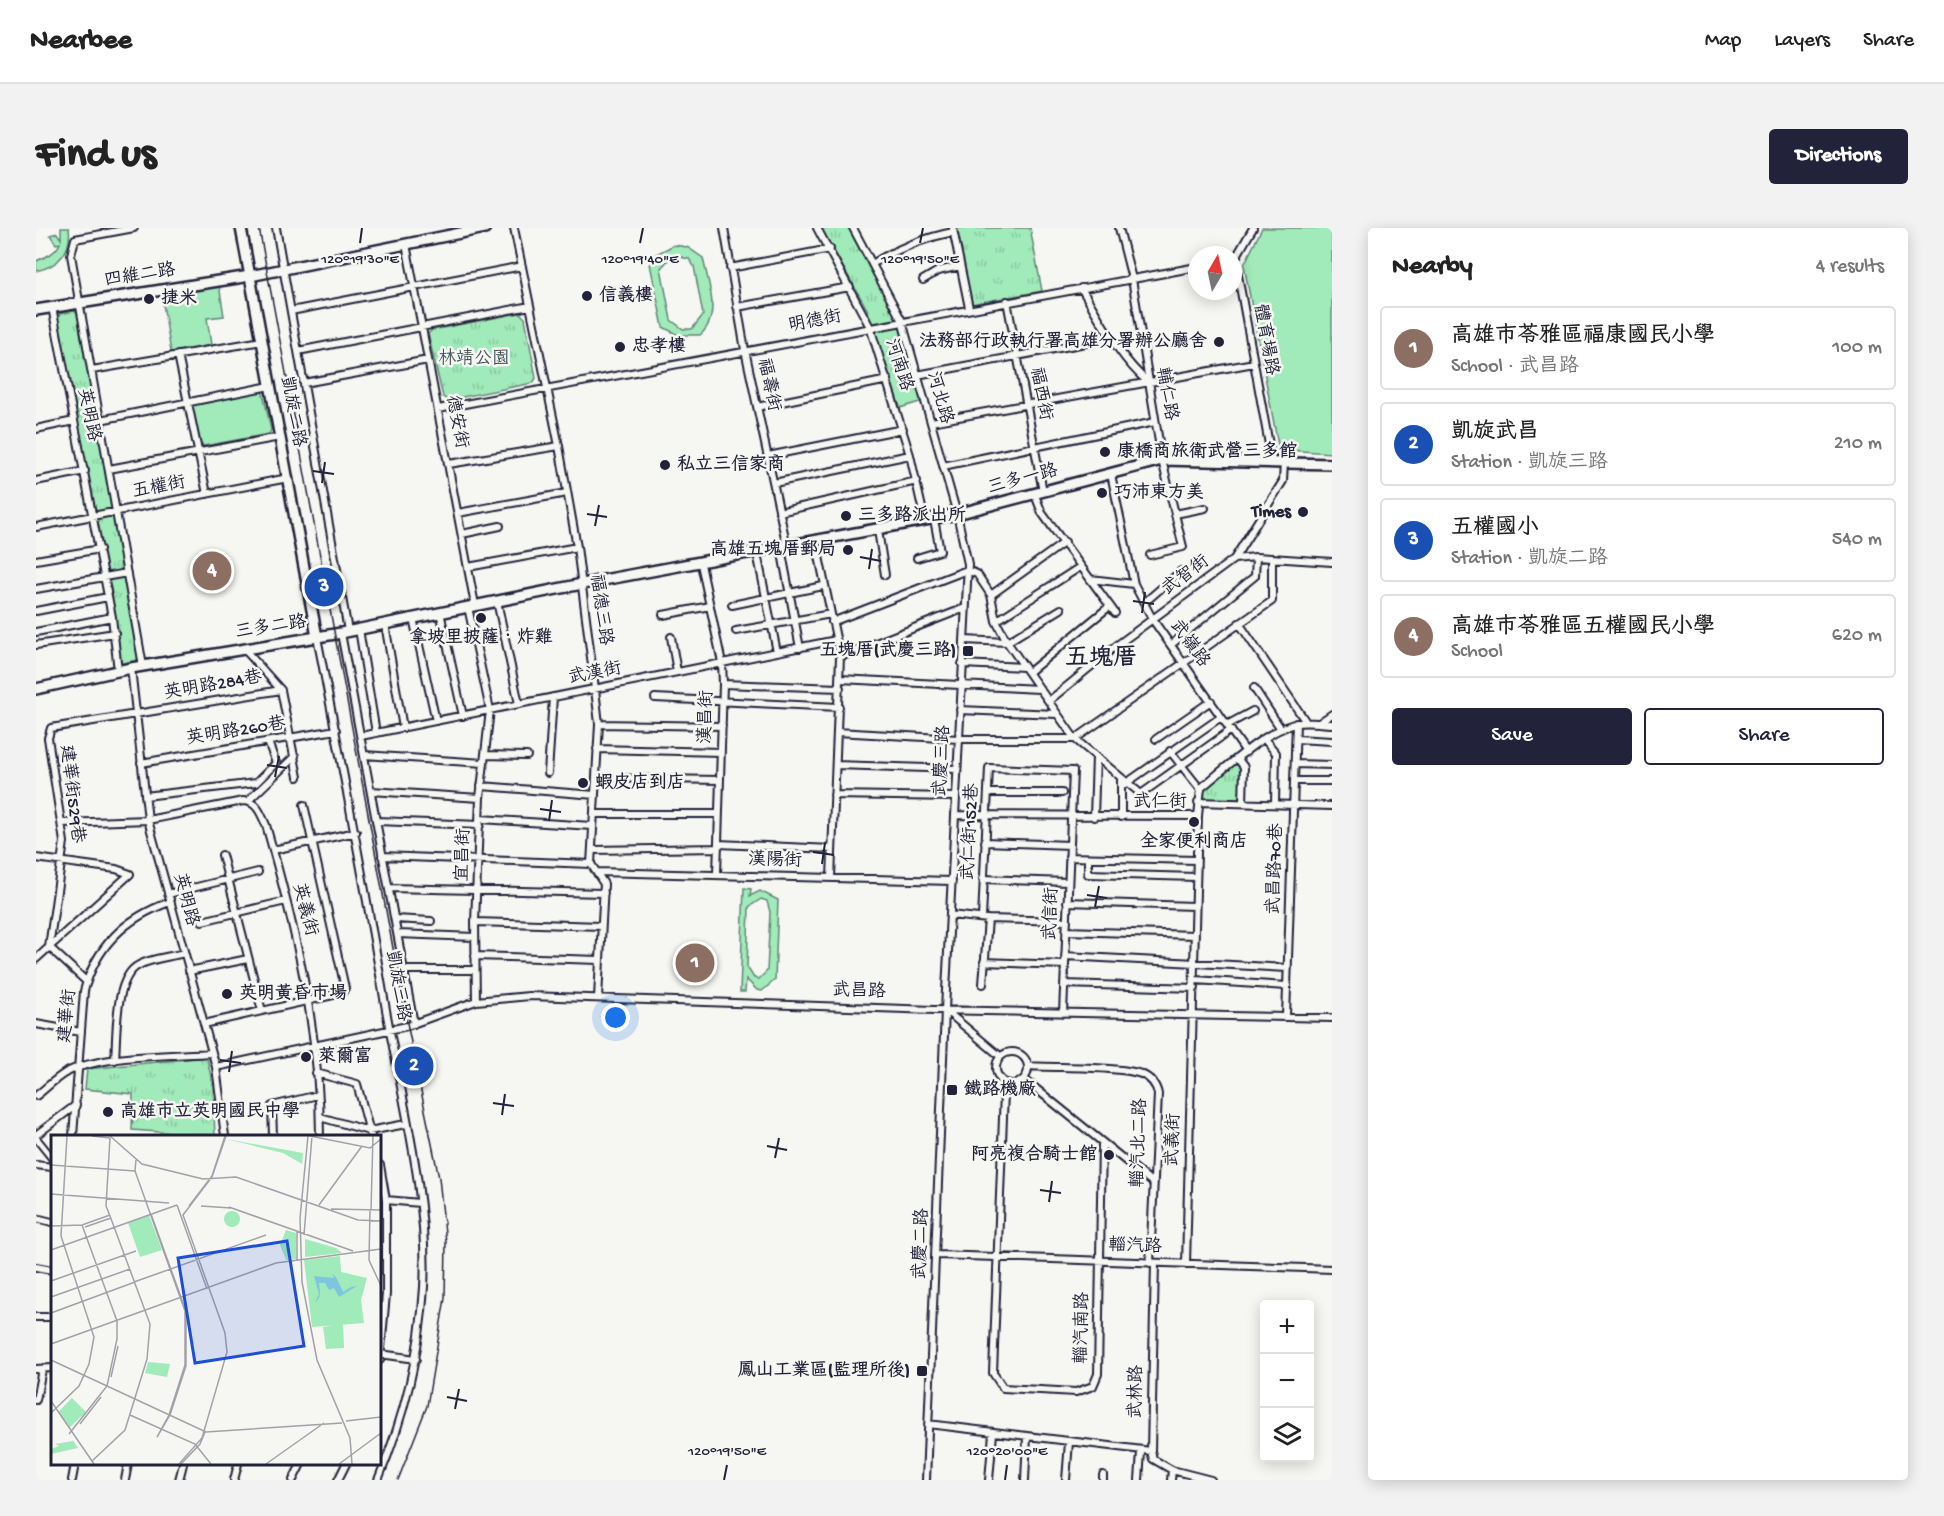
<!DOCTYPE html>
<meta charset="utf-8">
<style>
body{margin:0;font-family:"Gochi Hand","LXGW WenKai TC",sans-serif;background:#f2f2f2;color:#222}
.controls{position:absolute;right:18px;bottom:18px;display:grid;overflow:hidden;border-radius:6px;box-shadow:0 3px 15px #0003}
.controls button{width:54px;height:54px;display:grid;place-items:center;padding:0;border:0;border-bottom:2px solid #e0e0e0;background:#fff;color:#222;font:30px sans-serif}
.compass{position:absolute;left:1152px;top:18px;width:54px;height:54px;border-radius:50%;background:#fff;box-shadow:0 3px 15px #0003;rotate:9deg}
.you{position:absolute;left:580px;top:790px;width:21px;height:21px;margin:-15px;border:4px solid #fff;border-radius:50%;background:#1a73e8;box-shadow:0 0 0 9px #1a73e833}
.badge{display:grid;place-items:center;width:39px;height:39px;border-radius:50%;background:#22223b;color:#fff;font-size:20px;font-weight:700}
.pin{position:absolute;translate:-50% -50%;border:3px solid #fff;box-shadow:0 2px 6px #0006}
.list{margin:0;padding:0;list-style:none}
h2{display:flex;justify-content:space-between;align-items:center;height:78px;margin:0;padding:0 24px;font-size:26px}
h2 small{font-size:20px;font-weight:400;color:#767676}
.list li{display:grid;grid-template-columns:39px 1fr auto;gap:18px;align-items:center;box-sizing:border-box;height:84px;margin:0 12px 12px;padding:0 12px;border:2px solid #e0e0e0;border-radius:6px}
.list b{display:block;font-size:22px;white-space:nowrap}
.list p{margin:0;font-size:20px;white-space:nowrap;color:#767676}
.list em{font-size:20px;font-style:normal;color:#767676}
.actions{display:flex;gap:12px;padding:18px 24px}
.actions a{flex:1;padding:14px 0;border:2px solid #22223b;border-radius:6px;text-align:center;font-size:21px;color:#22223b}
.actions .main{background:#22223b;color:#fff}
.icon{flex:none;width:33px;height:33px;fill:none;stroke:currentColor;stroke-width:2;stroke-linecap:round;stroke-linejoin:round}
.map{position:relative;flex:none;width:1296px;height:1252px;overflow:hidden;border-radius:6px}
header{display:flex;align-items:center;gap:36px;box-sizing:border-box;height:84px;padding:0 30px;background:#fff;border-bottom:2px solid #e0e0e0}
header strong{font-size:28px}
nav{display:flex;gap:33px;margin-inline-start:auto;font-size:21px}
.intro{display:flex;align-items:center;justify-content:space-between;box-sizing:border-box;height:144px;padding:0 36px}
h1{margin:0;font-size:42px}
.button{padding:15px 27px;border-radius:6px;background:#22223b;color:#fff;font-size:21px;font-weight:700}
main{display:flex;gap:36px;padding:0 36px}
aside{flex:1;background:#fff;border-radius:6px;box-shadow:0 3px 15px #0003}
.map>svg:first-child{display:block}
.grass{fill:#a1eab9;stroke:#62867a;stroke-width:1.5;fill-rule:evenodd}
.park{fill:url(#park-tufts);stroke:#62867a;stroke-width:1.5}
.lines{fill:none;stroke-linecap:round;stroke-linejoin:round}
.street-casing{stroke:#22223b;stroke-width:10}
.secondary-casing{stroke:#22223b;stroke-width:14}
.street{stroke:#f6f6f2;stroke-width:6}
.secondary{stroke:#f6f6f2;stroke-width:9}
.tram{stroke:#22223b;stroke-width:1.5}
.ticks{fill:none;stroke:#22223b;stroke-width:2}
.poi-dot{fill:#22223b;stroke:#f6f6f2;stroke-width:2}
.labels{text-anchor:middle;dominant-baseline:central;stroke-width:5;stroke-linejoin:round;paint-order:stroke}
.street-label{font-size:18px;fill:#22223b;stroke:#f6f6f2}
.poi-label{font-size:18px;font-weight:bold;fill:#22223b;stroke:#f6f6f2;text-anchor:start}
.park-label{font-size:18px;fill:#42545a;stroke:#f6f6f2}
.district-label{font-size:24px;font-weight:bold;fill:#22223b;stroke:#f6f6f2}
.inset-road{fill:none;stroke:#a1a1a9;stroke-width:1.5}
.view{fill:#1d4ed8;fill-opacity:0.15;stroke:#1d4ed8;stroke-width:3}
.inset-edge{fill:none;stroke:#22223b;stroke-width:3}
.ticks-label{font-size:15px;text-anchor:middle;fill:#22223b;stroke:#f6f6f2;stroke-width:5;stroke-linejoin:round;paint-order:stroke}
</style>
<header>
<strong>Nearbee</strong>
<nav><a>Map</a><a>Layers</a><a>Share</a></nav>
</header>
<div class="intro"><h1>Find us</h1><a class="button">Directions</a></div>
<main>
<div class="map">
<svg width="1296" height="1252" viewBox="0 0 1296 1252">
<defs>
<pattern id="park-tufts" width="24" height="20" patternUnits="userSpaceOnUse" patternTransform="scale(1.5)"><rect width="24" height="20" fill="#a1eab9"/><path d="M3 7l-1-3M5 7V3M7 7l1-3M15 17l-1-3M17 17v-4M19 17l1-3" fill="none" stroke="#8ac8a0"/></pattern>
</defs>
<rect width="100%" height="100%" fill="#f6f6f2"/>
<filter id="ink" filterUnits="userSpaceOnUse"><feTurbulence type="fractalNoise" baseFrequency=".0167" numOctaves="2"/><feDisplacementMap in="SourceGraphic" scale="12" xChannelSelector="R" yChannelSelector="G"/><feConvolveMatrix kernelMatrix="1 2 1 2 8 2 1 2 1" color-interpolation-filters="sRGB"/></filter>
<g filter="url(#ink)">
<path class="grass" d="M25 0H33C36 23 23 38 0 43V33C10 29 20 25 24 15L20 16 14 7 21 5 25 11Z
M1226 0H1296V225L1249 222 1242 217 1208 37Z
M638 17 651 19 667 30C672 55 686 88 664 107H642L627 99 614 36 620 26ZM640 28 653 31 658 38 667 87 656 101H647L635 92 625 40 634 30Z
M183 57 188 88 171 90 175 117 135 124 126 70Z
M223 163 227 165 235 202 233 206 168 218 164 215 156 179 158 176Z
M708 660 715 661 714 668 724 663 742 672 739 752 726 763 721 762 710 751 709 764H704ZM725 671 731 673 734 684 731 743 723 751 718 750 711 739 713 679Z"/>
<path class="park" d="M785 0H813L815 2 862 92 887 173 864 180 831 81Z
M920 0H994L1006 63 935 76Z
M38 83 43 86 103 428 100 433 86 435 83 432 21 91 24 86Z
M484 85 489 90 500 150 497 155 411 172 407 169 392 106 396 102Z
M1199 536H1203L1206 540 1203 570 1168 571 1167 562Z
M171 829 177 860 179 908 96 902 97 866 49 861 51 841Z"/>
<g class="lines">
<g class="street-casing">
<path id="street" d="M98 0 39 11 35 27 107 438
M240 0 312 403
M478 0 523 218 541 319 559 461 563 496 555 636 568 656 562 770
M688 0 709 122 751 319
M781 0 834 99 874 227 889 293
M817 0 866 93 921 286 932 336 909 782 890 1252
M1083 0 1096 51 1126 232 1147 319 1114 327
M1217 0 1199 31 1236 233
M917 1 933 80
M370 16 439 377
M836 36C862 20 887 10 917 4
M694 40 794 21
M887 52 902 43 924 38
M1045 60C1064 91 1083 130 1112 154
M971 73 1007 264
M16 79 76 389 82 443
M701 79 814 59
M255 83 486 38
M262 123 494 78
M142 127 171 266
M56 142 226 113
M881 147 1076 110
M268 155 392 132
M721 179 852 152
M402 181 1161 39
M64 192 234 158
M895 194 1218 135
M0 201 38 193
M732 228 867 201
M413 236 523 218
M907 238 1119 194
M73 241 244 209
M1075 246 1098 356 1117 392 1210 524
M0 253 49 243
M738 255 874 227
M999 267 1006 285 1079 385
M743 284 881 253
M422 285 531 265
M1139 286 1169 280
M0 299 252 250
M842 302 849 347
M426 306 464 298
M780 314 804 429 795 650
M745 320 764 420
M721 325 741 424
M881 330 904 323 898 291
M1198 331 1247 253 1248 234
M0 332 64 321
M665 336 686 435 687 456 681 646
M432 339 541 319
M1054 351 1098 356
M0 361 91 345
M955 367 1029 314
M461 373 483 476
M1108 375 1145 343
M696 377 787 358
M432 379 454 482 444 570 439 694 440 773
M0 383 72 369
M404 384 427 488
M627 387 674 378
M377 390 400 493
M960 393 1044 339
M796 394 931 342 941 346 955 367 960 393 971 414 1039 511 1105 566 1195 502
M1203 395 1270 494
M349 396 367 500
M323 401 340 505
M700 403 795 386
M0 404 76 389
M305 405 378 796
M281 409C305 531 328 653 349 776 364 864 393 970 388 1059 384 1126 368 1190 342 1252
M635 409 641 444
M928 412 971 414 1025 381
M1136 416 1219 348 1220 329
M0 417 79 405
M209 422 245 462
M804 429 929 380
M926 436 988 439
M95 440 112 592 180 839 189 908
M993 444 1074 378
M804 451 1003 461
M687 456 804 460
M1218 460 1245 501
M619 470 803 479
M1014 472 1080 418 1198 331 1220 329 1296 334
M924 482 1021 486
M1283 495 1296 486
M563 496 686 498
M1191 497 1217 483
M801 504 923 511H1039L1236 373V330
M325 508 800 412
M1120 511 1175 473
M1260 511 1296 513
M1229 512 1240 525 1239 576
M561 521 685 524
M1134 523 1165 562
M328 527 448 535
M449 527 491 528
M1202 531 1208 539 1207 575
M105 535 300 502
M1259 536 1296 537
M800 537 921 541
M512 545 517 469
M560 550 684 552
M1085 552V589
M1259 553H1296
M1089 556 1185 489
M445 558 559 567
M335 563 444 570
M952 565H1026
M798 567 920 569
M109 568 220 555 240 535 232 514
M212 573 259 528
M1162 574 1296 578
M558 586H683
M919 587 1162 588 1165 560C1191 539 1226 505 1258 496 1270 492 1284 496 1296 496
M1058 589 1060 529
M444 591 556 598
M341 593 444 597
M26 595 112 592 207 573C221 573 225 586 230 597 259 699 284 802 284 908
M949 614 1034 617
M682 616 796 621
M237 622 320 604
M556 622 682 620
M186 627 226 783
M346 628 555 636
M1033 629 1160 632
M0 630 80 641 94 646 0 731
M1052 630V646L1160 649
M561 644 916 653
M947 651 1032 654
M353 660 568 665
M132 666 222 644
M1031 674 1159 678
M914 687 952 691 1031 693
M946 690 953 540 1037 543 1027 785
M359 691 395 693
M166 693 250 673
M439 694 565 698
M1030 703 1159 707
M362 706 439 709
M439 728 563 732
M1029 728 1252 740
M948 734 1029 737
M368 742H439
M153 743 212 731
M1159 752 1251 758
M51 754 13 719 28 614 12 510 15 500 245 462 262 549
M947 756 952 691
M1028 756 1159 760
M909 782 964 828
M1250 789 1260 495
M0 796 45 804
M168 796 306 765 309 760 268 577
M960 840a16 16 0 1 1 32 0a16 16 0 1 1-32 0Z
M79 832C81 807 78 749 103 737 116 730 134 729 148 725
M993 838C1019 840 1084 838 1105 846 1115 850 1120 856 1122 866L1114 1035
M180 839 371 798 440 773 493 768 898 782 1296 790
M280 845 321 856 335 908
M988 851 1117 955
M972 856 968 864 957 1145 967 1160 1040 1164 1057 1158 1062 1146 1066 914
M0 868C9 861 19 851 29 845 65 826 135 828 176 825
M284 889 333 903 370 896
M0 907 40 877
M37 908 48 763C60 718 91 689 134 674
M237 908 236 878 282 867
M0 910 16 930
M0 937 16 939
M344 937 350 972V1066L344 1132
M350 972 384 975
M0 990 16 994
M901 1027 1296 1041
M1119 1035 1115 1223 1117 1231 1136 1242 1175 1252
M1150 1036 1162 588
M0 1039 16 1042
M0 1089H16
M344 1126 380 1131
M0 1141 16 1140
M0 1172 6 1141
M892 1196 1115 1223
M36 1252 39 1236
M89 1252 92 1236
M143 1252 147 1236
M198 1252 202 1236
M257 1252 265 1236
M302 1252 310 1236
M953 1252 957 1205
M989 1252 991 1209
M1030 1252 1033 1214
M1067 1252V1247
M1103 1252 1105 1224
M1135 1252 1136 1242"/>
</g>
<g class="secondary-casing">
<path id="secondary" d="M205 0 281 409
M0 82 214 48 449 0
M0 461 95 440 305 405 546 356 921 286 1126 232 1296 236"/>
</g>
<use href="#street" class="street"/>
<use href="#secondary" class="secondary"/>
<path class="tram" d="M223 0 370 790 403 950 410 1014 409 1070 391 1178 362 1252"/>
</g>
</g>
<path class="ticks" d="M324 15 326 0M604 15 607 0M884 15 887 0M277 243 298 246M286 255 289 234M551 286 571 289M559 298 563 277M824 329 845 333M833 341 836 321M1097 373 1118 376M1106 385 1109 364M231 537 251 540M239 549 243 528M504 581 525 584M513 593 516 572M777 624 798 627M786 636 789 615M1051 667 1071 670M1059 679 1063 658M184 832 205 835M193 844 196 823M457 875 478 878M466 887 469 866M731 918 751 922M739 930 743 910M1004 962 1025 965M1013 974 1016 953M411 1169 431 1173M419 1181 423 1161M688 1252 691 1237M969 1252 971 1237"/>
<g class="poi-dot">
<circle cx="551" cy="68" r="6"/>
<circle cx="113" cy="71" r="6"/>
<circle cx="1183" cy="114" r="6"/>
<circle cx="584" cy="119" r="6"/>
<circle cx="1069" cy="224" r="6"/>
<circle cx="629" cy="237" r="6"/>
<circle cx="1066" cy="265" r="6"/>
<circle cx="1267" cy="284" r="6"/>
<circle cx="810" cy="288" r="6"/>
<circle cx="812" cy="322" r="6"/>
<circle cx="445" cy="390" r="6"/>
<rect x="926" y="417" width="12" height="12" rx="3"/>
<circle cx="547" cy="555" r="6"/>
<circle cx="1158" cy="594" r="6"/>
<circle cx="191" cy="766" r="6"/>
<circle cx="270" cy="829" r="6"/>
<rect x="910" y="856" width="12" height="12" rx="3"/>
<circle cx="72" cy="884" r="6"/>
<circle cx="1073" cy="927" r="6"/>
<rect x="880" y="1137" width="12" height="12" rx="3"/>
</g>
<g class="labels">
<g class="street-label">
<text transform="translate(104 48) rotate(-9)">四維二路</text>
<text transform="translate(779 94) rotate(-11)">明德街</text>
<text transform="translate(1229 112) rotate(80)">體育場路</text>
<text transform="translate(862 137) rotate(72)">河南路</text>
<text transform="translate(732 157) rotate(78)">福壽街</text>
<text transform="translate(1004 166) rotate(79)">福西街</text>
<text transform="translate(1130 166) rotate(80)">輔仁路</text>
<text transform="translate(903 170) rotate(74)">河北路</text>
<text transform="translate(256 184) rotate(79)">凱旋二路</text>
<text transform="translate(52 187) rotate(78)">英明路</text>
<text transform="translate(420 194) rotate(79)">德安街</text>
<text transform="translate(987 252) rotate(-15)">三多一路</text>
<text transform="translate(123 260) rotate(-11)">五權街</text>
<text transform="translate(1150 348) rotate(-37)">武智街</text>
<text transform="translate(564 382) rotate(82)">福德三路</text>
<text transform="translate(235 400) rotate(-9)">三多二路</text>
<text transform="translate(1153 416) rotate(54)">武嶺路</text>
<text transform="translate(559 446) rotate(-11)">武漢街</text>
<text transform="translate(177 458) rotate(-10)">英明路284巷</text>
<text transform="translate(671 489) rotate(-88)">漢昌街</text>
<text transform="translate(200 504) rotate(-9)">英明路260巷</text>
<text transform="translate(907 533) rotate(-87)">武慶三路</text>
<text transform="translate(35 566) rotate(83)">建華街529巷</text>
<text x="1124" y="574">武仁街</text>
<text transform="translate(935 604) rotate(-87)">武仁街152巷</text>
<text transform="translate(428 627) rotate(-88)">宜昌街</text>
<text transform="translate(739 633) rotate(2)">漢陽街</text>
<text transform="translate(1240 641) rotate(-88)">武昌路70巷</text>
<text transform="translate(149 672) rotate(75)">英明路</text>
<text transform="translate(268 682) rotate(75)">英義街</text>
<text transform="translate(1016 686) rotate(-88)">武信街</text>
<text transform="translate(361 758) rotate(80)">凱旋三路</text>
<text transform="translate(823 764) rotate(2)">武昌路</text>
<text transform="translate(32 788) rotate(-84)">建華街</text>
<text transform="translate(1138 912) rotate(-88)">武義街</text>
<text transform="translate(1104 915) rotate(-88)">輜汽北二路</text>
<text transform="translate(886 1016) rotate(-88)">武慶二路</text>
<text transform="translate(1099 1019) rotate(2)">輜汽路</text>
<text transform="translate(1047 1100) rotate(-89)">輜汽南路</text>
<text transform="translate(1101 1164) rotate(-89)">武林路</text>
</g>
<g class="poi-label">
<text x="563" y="68">信義樓</text>
<text x="125" y="71">捷米</text>
<text x="1171" y="114" text-anchor="end">法務部行政執行署高雄分署辦公廳舍</text>
<text x="596" y="119">忠孝樓</text>
<text x="1081" y="224">康橋商旅衛武營三多館</text>
<text x="641" y="237">私立三信家商</text>
<text x="1078" y="265">巧沛東方美</text>
<text x="1255" y="284" text-anchor="end">Times</text>
<text x="822" y="288">三多路派出所</text>
<text x="800" y="322" text-anchor="end">高雄五塊厝郵局</text>
<text x="445" y="410" text-anchor="middle">拿坡里披薩‧炸雞</text>
<text x="920" y="423" text-anchor="end">五塊厝(武慶三路)</text>
<text x="559" y="555">蝦皮店到店</text>
<text x="1158" y="614" text-anchor="middle">全家便利商店</text>
<text x="203" y="766">英明黃昏市場</text>
<text x="282" y="829">萊爾富</text>
<text x="928" y="862">鐵路機廠</text>
<text x="84" y="884">高雄市立英明國民中學</text>
<text x="1061" y="927" text-anchor="end">阿亮複合騎士館</text>
<text x="874" y="1143" text-anchor="end">鳳山工業區(監理所後)</text>
</g>
<g class="park-label">
<text x="438" y="131">林靖公園</text>
</g>
<g class="district-label">
<text x="1065" y="431">五塊厝</text>
</g>
</g>
<g transform="translate(15 907)">
<rect width="330" height="330" fill="#f6f6f2"/>
<path d="M235 95 245 98V124L235 125 229 110ZM97 227 119 229 116 242 94 238Z" fill="#a1eab9"/>
<path d="M175 4 252 18 251 29 232 18ZM173 84a8 8 0 1 1 16 0a8 8 0 1 1-16 0ZM98 80 111 115 89 122 77 88ZM254 104 285 113 291 118 254 122ZM289 121 290 137 316 143 310 165 313 188 261 192 253 125ZM292 189 293 213 275 214 272 192ZM21 263 35 277 18 293 7 277ZM22 306 27 313 0 319V314L8 311 4 309Z" fill="#a1eab9"/>
<path d="M281 139 285 142 292 157 300 152 306 151 288 162 283 153 278 155 274 148H268L269 159 268 163 264 168 268 159 263 141 283 143Z" fill="#7ec6df"/>
<path class="inset-road" d="M41 1 59 3M59 1 91 29 152 44 185 42 307 85 330 86M257 1 249 83 251 147 266 225 299 303 301 329M259 1 319 13 330 4M85 25 84 36 134 176V230L118 280 106 302 119 280 135 231V176L100 79M0 30 84 36M0 59 118 68M126 70 156 154M268 70 311 11M138 71 161 41 174 1M150 71 180 73M178 72 302 116M280 74 330 75M319 75 318 125 330 151M320 75 322 1M59 81 55 71 59 3M0 91 31 90 59 80M34 92 60 83M246 96V125M253 100 261 1M0 115 126 70M0 146 85 116M83 147 215 100M0 162 79 134M0 178 84 147M0 209 225 128 330 114M0 225 155 297 291 288M60 242 67 211M0 266 43 329M0 278 28 251 38 229 43 202 10 101 16 1M79 280 144 309 160 329M295 286 330 282M29 289 50 262M18 299 56 251 66 204V186L31 90M41 326 74 295 96 224 99 189 59 81M128 329 151 303 176 217 174 198 132 80 161 42 175 1M130 329 149 309 154 297M215 329 273 288M288 329 330 298"/>
<path class="view" d="M236 106 253 211 144 228 127 123Z"/>
<rect width="330" height="330" class="inset-edge"/>
</g>
<g class="ticks-label">
<text x="324" y="35">120°19'30"E</text>
<text x="604" y="35">120°19'40"E</text>
<text x="884" y="35">120°19'50"E</text>
<text x="691" y="1227">120°19'50"E</text>
<text x="971" y="1227">120°20'00"E</text>
</g>
</svg>
<div class="controls">
<button>+</button>
<button>−</button>
<button><svg class="icon" aria-label="layers" viewBox="0 0 24 24"><path d="M12 4l9 5-9 5-9-5zM3 14l9 5 9-5"/></svg></button>
</div>
<svg class="compass" viewBox="-18 -18 36 36"><path d="M0-13l5 13h-10z" fill="#e53935"/><path d="M0 13l5-13h-10z" fill="#767676"/></svg>
<div class="you"></div>
<div class="pin badge" style="left:659px;top:735px;background:#8d6e63">1</div>
<div class="pin badge" style="left:378px;top:838px;background:#1a4fb4">2</div>
<div class="pin badge" style="left:288px;top:359px;background:#1a4fb4">3</div>
<div class="pin badge" style="left:176px;top:343px;background:#8d6e63">4</div>
</div>
<aside>
<h2>Nearby<small>4 results</small></h2>
<ul class="list">
<li><span class="badge" style="background:#8d6e63">1</span><div><b>高雄市苓雅區福康國民小學</b><p>School · 武昌路</p></div><em>100 m</em></li>
<li><span class="badge" style="background:#1a4fb4">2</span><div><b>凱旋武昌</b><p>Station · 凱旋三路</p></div><em>210 m</em></li>
<li><span class="badge" style="background:#1a4fb4">3</span><div><b>五權國小</b><p>Station · 凱旋二路</p></div><em>540 m</em></li>
<li><span class="badge" style="background:#8d6e63">4</span><div><b>高雄市苓雅區五權國民小學</b><p>School</p></div><em>620 m</em></li>
</ul>
<div class="actions"><a class="main">Save</a><a>Share</a></div>
</aside>
</main>
